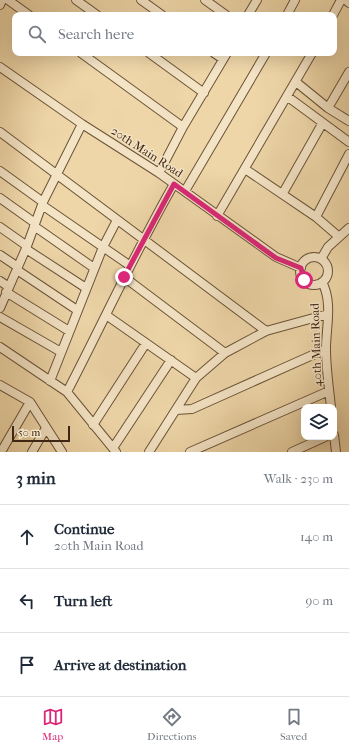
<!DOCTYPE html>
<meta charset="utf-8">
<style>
body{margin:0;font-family:"IM FELL French Canon",serif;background:#f6f6f7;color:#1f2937}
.controls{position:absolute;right:12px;bottom:12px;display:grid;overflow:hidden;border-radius:8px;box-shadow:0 4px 16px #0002}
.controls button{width:36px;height:36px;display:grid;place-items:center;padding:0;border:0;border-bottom:1px solid #e0e1e3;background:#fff;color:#1f2937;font:20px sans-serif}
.scale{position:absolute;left:12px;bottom:10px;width:58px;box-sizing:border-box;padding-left:4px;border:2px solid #3f2713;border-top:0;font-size:11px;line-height:14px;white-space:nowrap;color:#3f2713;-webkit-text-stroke:3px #f4e4c6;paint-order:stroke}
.stop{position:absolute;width:12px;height:12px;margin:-9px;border:3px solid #db2777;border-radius:50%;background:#fff}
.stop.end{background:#db2777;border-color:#fff;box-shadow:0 1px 4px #0008}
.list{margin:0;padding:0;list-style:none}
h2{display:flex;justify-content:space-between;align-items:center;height:52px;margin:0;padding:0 16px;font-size:17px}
h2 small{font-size:13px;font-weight:400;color:#747a83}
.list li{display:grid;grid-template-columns:26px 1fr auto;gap:12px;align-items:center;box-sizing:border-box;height:64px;padding:0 16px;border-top:1px solid #e0e1e3}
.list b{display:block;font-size:15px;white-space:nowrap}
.list p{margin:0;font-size:13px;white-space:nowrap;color:#747a83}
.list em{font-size:13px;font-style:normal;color:#747a83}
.icon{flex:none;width:22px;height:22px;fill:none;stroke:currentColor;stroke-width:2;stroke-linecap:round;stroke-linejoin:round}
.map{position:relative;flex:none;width:349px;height:452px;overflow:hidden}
.search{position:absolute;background:#fff;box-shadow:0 4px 16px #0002;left:12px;right:12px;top:12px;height:44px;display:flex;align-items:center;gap:10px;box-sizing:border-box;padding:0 14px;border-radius:8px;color:#747a83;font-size:15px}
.sheet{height:244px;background:#fff}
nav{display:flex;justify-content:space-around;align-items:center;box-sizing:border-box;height:56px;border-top:1px solid #e0e1e3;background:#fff;font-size:11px;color:#747a83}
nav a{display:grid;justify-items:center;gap:2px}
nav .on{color:#db2777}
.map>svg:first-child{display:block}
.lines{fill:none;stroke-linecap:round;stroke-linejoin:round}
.street-casing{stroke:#6b5338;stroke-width:10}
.street{stroke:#f4e4c6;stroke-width:8}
.route{stroke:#db2777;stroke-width:5}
.labels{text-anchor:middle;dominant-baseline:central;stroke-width:3;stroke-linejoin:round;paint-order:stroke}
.street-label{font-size:12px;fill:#3f2713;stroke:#f4e4c6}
</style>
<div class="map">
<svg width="349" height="452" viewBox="0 0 349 452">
<rect width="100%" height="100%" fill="#eed6a8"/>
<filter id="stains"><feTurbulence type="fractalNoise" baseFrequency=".005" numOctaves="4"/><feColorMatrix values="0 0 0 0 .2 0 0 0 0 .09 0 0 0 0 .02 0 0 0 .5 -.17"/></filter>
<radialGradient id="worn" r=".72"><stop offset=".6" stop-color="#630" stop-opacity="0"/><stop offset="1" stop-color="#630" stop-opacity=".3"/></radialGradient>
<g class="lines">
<g class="street-casing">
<path id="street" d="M8 0 29 15
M76 0 97 15
M141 0 162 15
M205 0 226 15
M346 0 349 3
M0 5 2 0
M248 15 257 0
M287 15 295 0
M333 15 341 0
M81 53 183 127
M149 53 204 93
M214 53 223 59
M0 67 82 124 159 173 276 257 301 268
M296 82 328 108 349 121
M288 97 349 142
M328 108 349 72
M0 132 266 331
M245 169 316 217 338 236
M0 171 43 202
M159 173 183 127 227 53
M185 191 266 53
M283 193 322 124
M0 198 35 223
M42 205 129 265
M217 216 312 53
M316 217 349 154
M34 226 94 268
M0 227 27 246
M26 249 86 288
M0 255 18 267
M300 271a14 14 0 1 1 28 0a14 14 0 1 1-28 0Z
M321 259 328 247 349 228
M17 270 77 310
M124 277 225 353
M0 281 9 287
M322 282C333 302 326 327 326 349 326 368 329 388 331 407
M6 292 69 331
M0 308 27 246 43 202 82 124
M106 315 196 378
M0 317 61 352
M0 347 67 392 116 452
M50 381 103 247 117 220
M0 385 30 402 62 452
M67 392C103 323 135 252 174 184
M176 410 192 409 326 349
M93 425 146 343
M334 435 336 452
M113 448 171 360
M1 452 30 402
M32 452 46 428
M149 452 196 378 225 353 266 331 328 314
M190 452 329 391
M292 452 325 437"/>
</g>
<use href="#street" class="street"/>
</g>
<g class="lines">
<path class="route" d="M124 277 174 184 276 258 301 268 304 280"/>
</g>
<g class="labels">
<g class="street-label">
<text transform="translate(147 152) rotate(33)">20th Main Road</text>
<text transform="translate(316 345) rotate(-92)">40th Main Road</text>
</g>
</g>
<rect width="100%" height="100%" filter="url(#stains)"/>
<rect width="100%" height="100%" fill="url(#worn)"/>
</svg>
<div class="controls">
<button><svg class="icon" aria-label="layers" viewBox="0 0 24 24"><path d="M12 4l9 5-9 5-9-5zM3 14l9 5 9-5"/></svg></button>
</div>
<div class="scale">50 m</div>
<div class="stop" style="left:304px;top:280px"></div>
<div class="stop end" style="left:124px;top:277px"></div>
<div class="search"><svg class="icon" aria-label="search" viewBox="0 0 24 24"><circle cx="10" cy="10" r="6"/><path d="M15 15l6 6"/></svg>Search here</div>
</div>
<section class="sheet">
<h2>3 min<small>Walk · 230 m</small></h2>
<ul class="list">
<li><svg class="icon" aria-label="ahead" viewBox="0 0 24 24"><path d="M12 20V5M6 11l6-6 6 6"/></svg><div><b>Continue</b><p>20th Main Road</p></div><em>140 m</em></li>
<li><svg class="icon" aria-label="left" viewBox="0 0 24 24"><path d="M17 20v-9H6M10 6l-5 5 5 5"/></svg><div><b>Turn left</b></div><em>90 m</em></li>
<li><svg class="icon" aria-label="arrive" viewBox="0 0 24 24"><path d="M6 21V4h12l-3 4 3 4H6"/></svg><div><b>Arrive at destination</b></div></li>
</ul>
</section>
<nav>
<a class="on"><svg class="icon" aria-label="map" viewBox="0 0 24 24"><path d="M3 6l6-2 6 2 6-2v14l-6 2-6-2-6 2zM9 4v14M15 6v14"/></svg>Map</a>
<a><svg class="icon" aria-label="directions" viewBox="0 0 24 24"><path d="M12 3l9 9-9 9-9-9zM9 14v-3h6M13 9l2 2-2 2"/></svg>Directions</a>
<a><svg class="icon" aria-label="saved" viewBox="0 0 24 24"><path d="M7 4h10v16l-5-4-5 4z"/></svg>Saved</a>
</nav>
